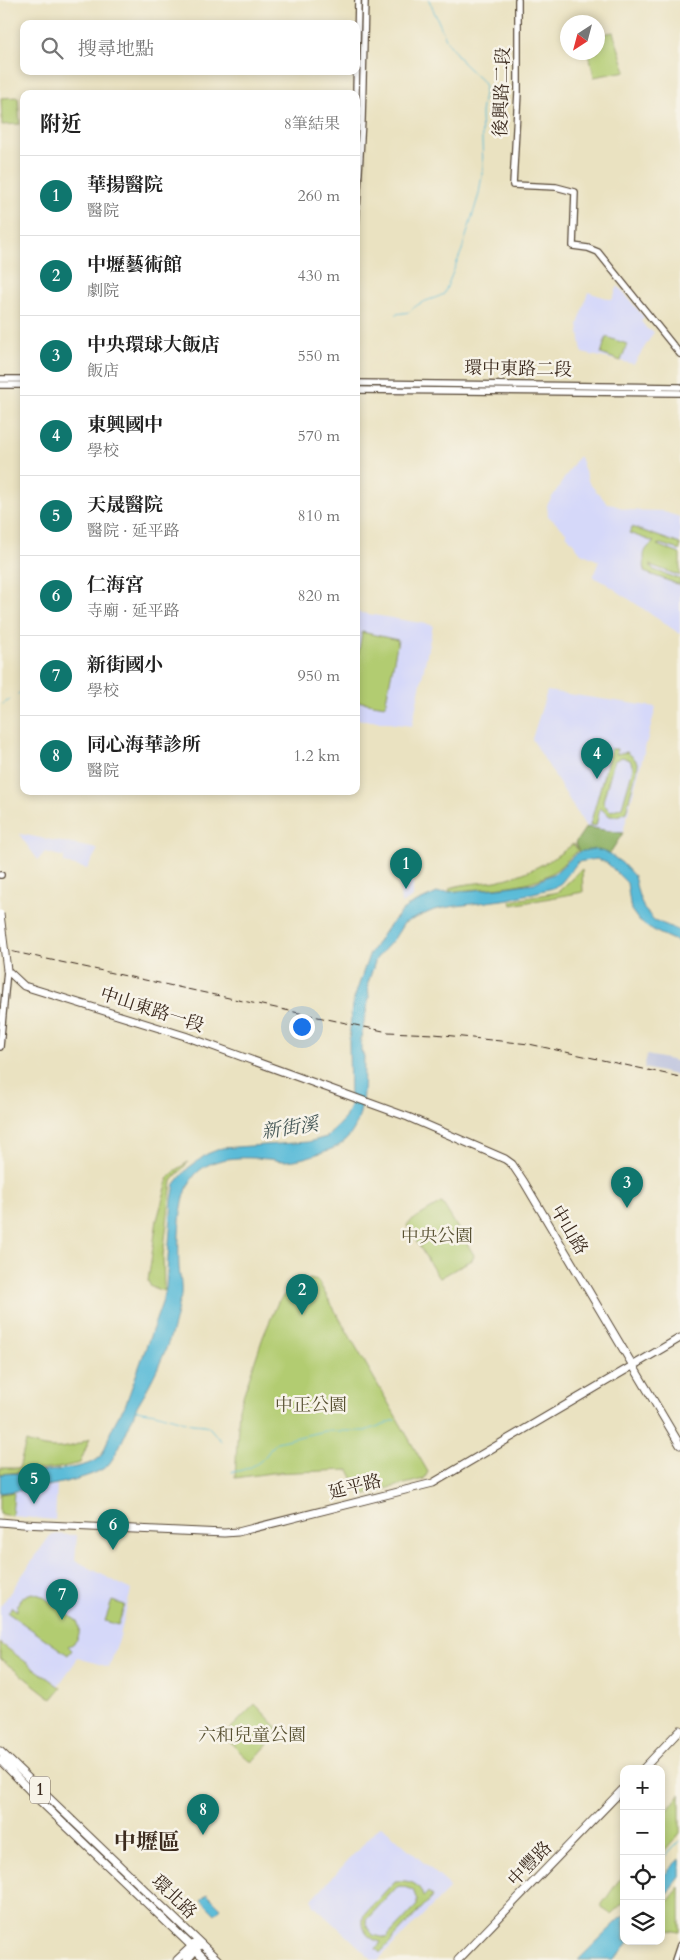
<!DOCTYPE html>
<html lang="zh-TW">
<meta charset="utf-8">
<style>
body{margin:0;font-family:Cardo,"Noto Serif TC",serif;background:#f6f6f6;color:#222}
.controls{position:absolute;right:15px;bottom:15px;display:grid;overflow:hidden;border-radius:10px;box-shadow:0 2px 8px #0003}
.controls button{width:45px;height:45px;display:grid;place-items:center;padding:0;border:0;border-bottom:1px solid #e0e0e0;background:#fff;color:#222;font:25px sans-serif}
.compass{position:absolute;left:560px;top:15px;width:45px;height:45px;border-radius:50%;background:#fff;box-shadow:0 2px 8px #0003;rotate:216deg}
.you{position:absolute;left:301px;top:1026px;width:18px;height:18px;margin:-12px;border:4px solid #fff;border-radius:50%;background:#1a73e8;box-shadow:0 0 0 8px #1a73e833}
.badge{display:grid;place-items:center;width:32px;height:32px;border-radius:50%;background:#0f766e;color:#fff;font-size:16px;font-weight:700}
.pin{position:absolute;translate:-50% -41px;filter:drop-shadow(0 1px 2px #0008)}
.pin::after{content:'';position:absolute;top:26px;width:18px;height:15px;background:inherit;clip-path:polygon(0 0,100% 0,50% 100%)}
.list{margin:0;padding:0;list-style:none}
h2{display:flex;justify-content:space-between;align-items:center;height:65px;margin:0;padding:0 20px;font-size:21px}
h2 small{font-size:16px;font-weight:400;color:#767676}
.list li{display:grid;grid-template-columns:32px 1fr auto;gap:15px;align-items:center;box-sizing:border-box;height:80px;padding:0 20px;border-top:1px solid #e0e0e0}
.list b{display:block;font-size:19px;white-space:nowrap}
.list p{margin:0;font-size:16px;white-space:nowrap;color:#767676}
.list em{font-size:16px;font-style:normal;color:#767676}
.icon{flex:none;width:28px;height:28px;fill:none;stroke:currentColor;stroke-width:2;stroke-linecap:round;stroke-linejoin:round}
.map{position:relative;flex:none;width:680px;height:1960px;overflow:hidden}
.search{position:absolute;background:#fff;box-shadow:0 2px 8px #0003;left:20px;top:20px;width:340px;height:55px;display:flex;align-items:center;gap:12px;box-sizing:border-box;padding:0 18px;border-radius:10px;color:#767676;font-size:19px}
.panel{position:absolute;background:#fff;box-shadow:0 2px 8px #0003;left:20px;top:90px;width:340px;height:705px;border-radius:10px}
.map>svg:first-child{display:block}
.built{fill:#d5d8f9}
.industrial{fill:#bdc3de}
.green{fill:#b2cc71;stroke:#767b48;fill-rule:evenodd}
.forest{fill:#8db063;stroke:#646d40}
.water{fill:#5abbd8;stroke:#4a727b}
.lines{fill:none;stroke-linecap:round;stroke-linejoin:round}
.stream{stroke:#5abbd8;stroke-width:1}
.minor-casing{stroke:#554636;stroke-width:8}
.major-casing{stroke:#554636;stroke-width:9}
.minor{stroke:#fff;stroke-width:5.5}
.major{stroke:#fff;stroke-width:7}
.rail{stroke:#3b2a1e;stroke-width:1;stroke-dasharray:8 4;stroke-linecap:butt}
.major-bridge-casing{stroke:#554636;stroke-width:9;stroke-linecap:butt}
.major-bridge{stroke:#fff;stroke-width:7}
.labels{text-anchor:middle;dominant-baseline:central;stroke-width:5;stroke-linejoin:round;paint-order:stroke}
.shield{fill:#f7f3e8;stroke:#73665b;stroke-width:1}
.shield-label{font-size:16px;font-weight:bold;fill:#3b2a1e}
.street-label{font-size:18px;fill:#3b2a1e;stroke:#f7f3e8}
.park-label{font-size:18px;fill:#595233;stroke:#f7f3e8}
.water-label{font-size:19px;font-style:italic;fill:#445656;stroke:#f7f3e8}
.district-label{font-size:22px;font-weight:bold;fill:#3b2a1e;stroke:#f7f3e8}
</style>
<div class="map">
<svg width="680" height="1960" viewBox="0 0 680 1960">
<rect width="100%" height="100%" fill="#f7f3e8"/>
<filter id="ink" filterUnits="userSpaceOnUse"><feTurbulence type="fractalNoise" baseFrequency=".02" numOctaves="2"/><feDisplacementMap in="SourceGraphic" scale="10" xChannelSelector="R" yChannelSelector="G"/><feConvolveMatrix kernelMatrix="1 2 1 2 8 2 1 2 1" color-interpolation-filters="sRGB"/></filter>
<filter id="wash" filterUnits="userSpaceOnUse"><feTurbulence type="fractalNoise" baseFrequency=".0096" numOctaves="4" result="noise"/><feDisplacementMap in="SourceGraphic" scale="20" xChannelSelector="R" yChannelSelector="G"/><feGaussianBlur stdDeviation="1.12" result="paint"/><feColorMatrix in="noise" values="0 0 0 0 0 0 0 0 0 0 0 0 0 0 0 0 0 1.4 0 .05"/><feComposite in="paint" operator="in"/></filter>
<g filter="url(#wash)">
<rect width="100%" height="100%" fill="#eae2c1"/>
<path class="built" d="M618 286 644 317 641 321 647 329 654 332 634 364 582 353 578 325 588 292 612 300Z
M578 457H580L589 483 607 503 629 510 661 511 680 517V634L604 582 593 577 599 561 581 553 566 534V532L548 516 547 505Z
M356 612 433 625 412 726 356 719Z
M547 691 656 707 623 832 586 827 532 739Z
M20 834 98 849 87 869 64 863V857L45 852 38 860 21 837Z
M413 881V897L401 904 399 882Z
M57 1485 55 1520 12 1516 14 1492Z
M51 1534 77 1535 75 1560 131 1590 119 1640 109 1667 78 1658 58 1686 0 1642V1607Z
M380 1826 383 1827 448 1884 449 1889 378 1960H373L314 1905 312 1899Z"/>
<path class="industrial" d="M647 1055 680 1062V1076L644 1068Z"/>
<path class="green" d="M613 32 626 71 594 77 589 53 598 52V35Z
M18 97 20 124 2 125 1 98Z
M606 337 627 344 621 361 601 354Z
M632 527 680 544V550L660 544 657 545 680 554V576L650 565 654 570 680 579V585L644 572C646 557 639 553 654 542L629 533Z
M362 632 398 640 385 706 356 701V668Z
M611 749H617L616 754 627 752 635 759 638 765 626 812 617 816H610L600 808 596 826 590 825ZM622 757 630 760 633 768 622 807 611 811 605 806 603 801 614 761Z
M573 844 578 850C568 858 560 869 548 875 521 889 480 888 449 892L450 888C466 883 481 883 496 881 525 875 551 862 573 844Z
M582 869 583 892 512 905 511 901 558 892Z
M188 1162 172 1181 163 1256 164 1291 151 1287 148 1281 157 1220 169 1177 175 1171Z
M441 1203 443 1204 474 1255 473 1259 440 1278 438 1277 407 1226 409 1222Z
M310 1279 318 1281 428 1472 424 1479 362 1495 349 1470 271 1473 235 1478 239 1408 263 1337 278 1302 285 1294Z
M90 1438 80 1463 58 1468 0 1474V1468H19L26 1442C49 1450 69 1451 90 1438Z
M14 1492 12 1516 0 1514V1494Z
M33 1593 42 1596 77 1621C82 1631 79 1643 68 1646L72 1650 68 1655 8 1613 12 1607 17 1611C16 1601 23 1595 33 1593Z
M112 1601 125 1605 118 1625 105 1621Z
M0 1643 61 1688 52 1699 2 1660 0 1658Z
M255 1704 277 1727 279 1732 253 1761H250L223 1736Z
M680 1794V1833L661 1856V1819Z
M624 1873V1902L611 1914 600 1907Z
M395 1881C408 1880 420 1882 423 1897L428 1892 433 1896 380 1953 376 1949 381 1942C367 1939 360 1929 364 1914ZM401 1886 413 1890 417 1900V1905L386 1938 373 1935 367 1926 366 1920 397 1887Z
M680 1887V1932H679L661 1928V1910Z"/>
<path class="forest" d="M586 827 623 833 608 856 580 855 575 843Z"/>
<path class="water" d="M594 849 608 853 622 863 634 876 638 893 644 909 654 920 680 931V943L650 929 639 921 631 910 627 883 607 863 597 859 578 862 561 883 553 888 509 899 449 907 434 910 404 923 394 939 376 959 368 983 369 998 361 1037V1051L364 1056C363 1084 367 1129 338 1146 333 1149 325 1151 320 1153 308 1157 296 1161 283 1161 278 1161 273 1159 268 1159 244 1157 211 1155 194 1176 178 1196 178 1243 179 1268 180 1277 182 1286 181 1295 181 1298 179 1302 178 1306 173 1339 155 1377 137 1406 133 1418 116 1457 108 1465 92 1481 24 1490 0 1493V1474C20 1473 87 1471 99 1458 105 1452 107 1441 110 1433 114 1424 119 1414 125 1406L163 1300 166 1288 172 1200 175 1184 187 1169 207 1154 222 1148 308 1142 327 1137 345 1118 350 1106 349 1040 352 1005 369 955 387 928 406 907 437 893 498 888 534 883 555 873 578 852Z
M680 1859V1877L661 1902V1878Z
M207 1894 221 1908 215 1914 201 1900Z
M624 1915V1941H630L614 1960H578Z"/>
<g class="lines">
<path class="stream" d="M396 314 410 312C419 300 431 301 444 294L462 250 479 194 483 167 481 113 485 86 481 80 463 63 447 41 429 0
M18 694 24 690
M3 704 11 699
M136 1410 155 1413 192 1424 205 1425 209 1427 221 1441
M232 1472C246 1470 258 1466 267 1454 271 1449 272 1445 277 1442L324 1431H365L395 1420
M665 1857 680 1841"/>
</g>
</g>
<g filter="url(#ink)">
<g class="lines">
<g class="minor-casing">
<path id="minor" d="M518 0V92L513 185 556 187 575 192 573 246 588 248 598 252 680 354
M356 94 358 0
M356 225 362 119 365 0
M0 379H24
M356 383 680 387
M0 385H24
M356 390 680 393
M0 875H1
M0 1047 7 970
M675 1960 680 1945"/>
</g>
<g class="major-casing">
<path id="major" d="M7 970 24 986 185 1036 408 1117 505 1159 512 1164 524 1182 680 1445
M0 1522 23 1524 224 1533 238 1532 433 1483 680 1338
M0 1751 218 1960
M0 1760 41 1802 206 1960
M643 1769 680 1730
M177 1960 194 1944
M187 1960 198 1947
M458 1960 624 1788"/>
</g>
<use href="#minor" class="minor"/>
<use href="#major" class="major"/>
<path class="rail" d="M0 949 388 1032 434 1034 529 1044 680 1077"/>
<g class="major-bridge-casing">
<path id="major-bridge" d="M0 914 7 970"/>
</g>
<use href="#major-bridge" class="major-bridge"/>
</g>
</g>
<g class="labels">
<rect class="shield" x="30" y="1776.5" width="20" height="27" rx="4"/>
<g class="shield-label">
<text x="40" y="1790">1</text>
</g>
<g class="street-label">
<text transform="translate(502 92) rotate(-88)">後興路二段</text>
<text transform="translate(518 369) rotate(1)">環中東路二段</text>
<text transform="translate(152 1010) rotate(18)">中山東路一段</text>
<text transform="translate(569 1230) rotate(59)">中山路</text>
<text transform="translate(355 1487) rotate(-14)">延平路</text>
<text transform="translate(530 1864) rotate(-46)">中豐路</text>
<text transform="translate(174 1897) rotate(44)">環北路</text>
</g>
<g class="park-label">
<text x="437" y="1236">中央公園</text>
<text x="311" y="1405">中正公園</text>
<text x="252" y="1735">六和兒童公園</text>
</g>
<g class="water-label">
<text transform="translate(290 1128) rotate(-8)">新街溪</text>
</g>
<g class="district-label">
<text x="147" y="1842">中壢區</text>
</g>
</g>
</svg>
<div class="controls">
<button>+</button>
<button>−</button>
<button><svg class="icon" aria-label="locate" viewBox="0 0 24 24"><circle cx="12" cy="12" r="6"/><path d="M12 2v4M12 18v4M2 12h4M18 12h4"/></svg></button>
<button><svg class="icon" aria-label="layers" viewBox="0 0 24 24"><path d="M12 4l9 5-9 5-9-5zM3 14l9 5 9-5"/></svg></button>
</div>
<svg class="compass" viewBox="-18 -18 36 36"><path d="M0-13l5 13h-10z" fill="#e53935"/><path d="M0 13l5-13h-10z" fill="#767676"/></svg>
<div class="you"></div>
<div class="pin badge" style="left:406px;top:889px">1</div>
<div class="pin badge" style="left:302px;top:1315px">2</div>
<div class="pin badge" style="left:627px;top:1208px">3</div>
<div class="pin badge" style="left:597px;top:779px">4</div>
<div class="pin badge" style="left:34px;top:1504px">5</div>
<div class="pin badge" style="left:113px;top:1550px">6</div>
<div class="pin badge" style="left:62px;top:1620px">7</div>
<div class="pin badge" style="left:203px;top:1835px">8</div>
<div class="search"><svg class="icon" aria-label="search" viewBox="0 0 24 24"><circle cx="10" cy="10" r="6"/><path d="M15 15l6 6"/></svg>搜尋地點</div>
<section class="panel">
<h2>附近<small>8筆結果</small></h2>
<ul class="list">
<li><span class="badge">1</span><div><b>華揚醫院</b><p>醫院</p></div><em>260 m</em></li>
<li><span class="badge">2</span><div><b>中壢藝術館</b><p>劇院</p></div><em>430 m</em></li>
<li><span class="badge">3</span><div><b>中央環球大飯店</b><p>飯店</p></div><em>550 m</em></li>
<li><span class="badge">4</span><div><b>東興國中</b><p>學校</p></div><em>570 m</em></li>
<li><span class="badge">5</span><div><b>天晟醫院</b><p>醫院 · 延平路</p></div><em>810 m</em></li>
<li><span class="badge">6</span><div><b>仁海宮</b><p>寺廟 · 延平路</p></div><em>820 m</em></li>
<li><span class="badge">7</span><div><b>新街國小</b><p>學校</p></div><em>950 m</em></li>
<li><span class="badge">8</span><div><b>同心海華診所</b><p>醫院</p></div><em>1.2 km</em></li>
</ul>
</section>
</div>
